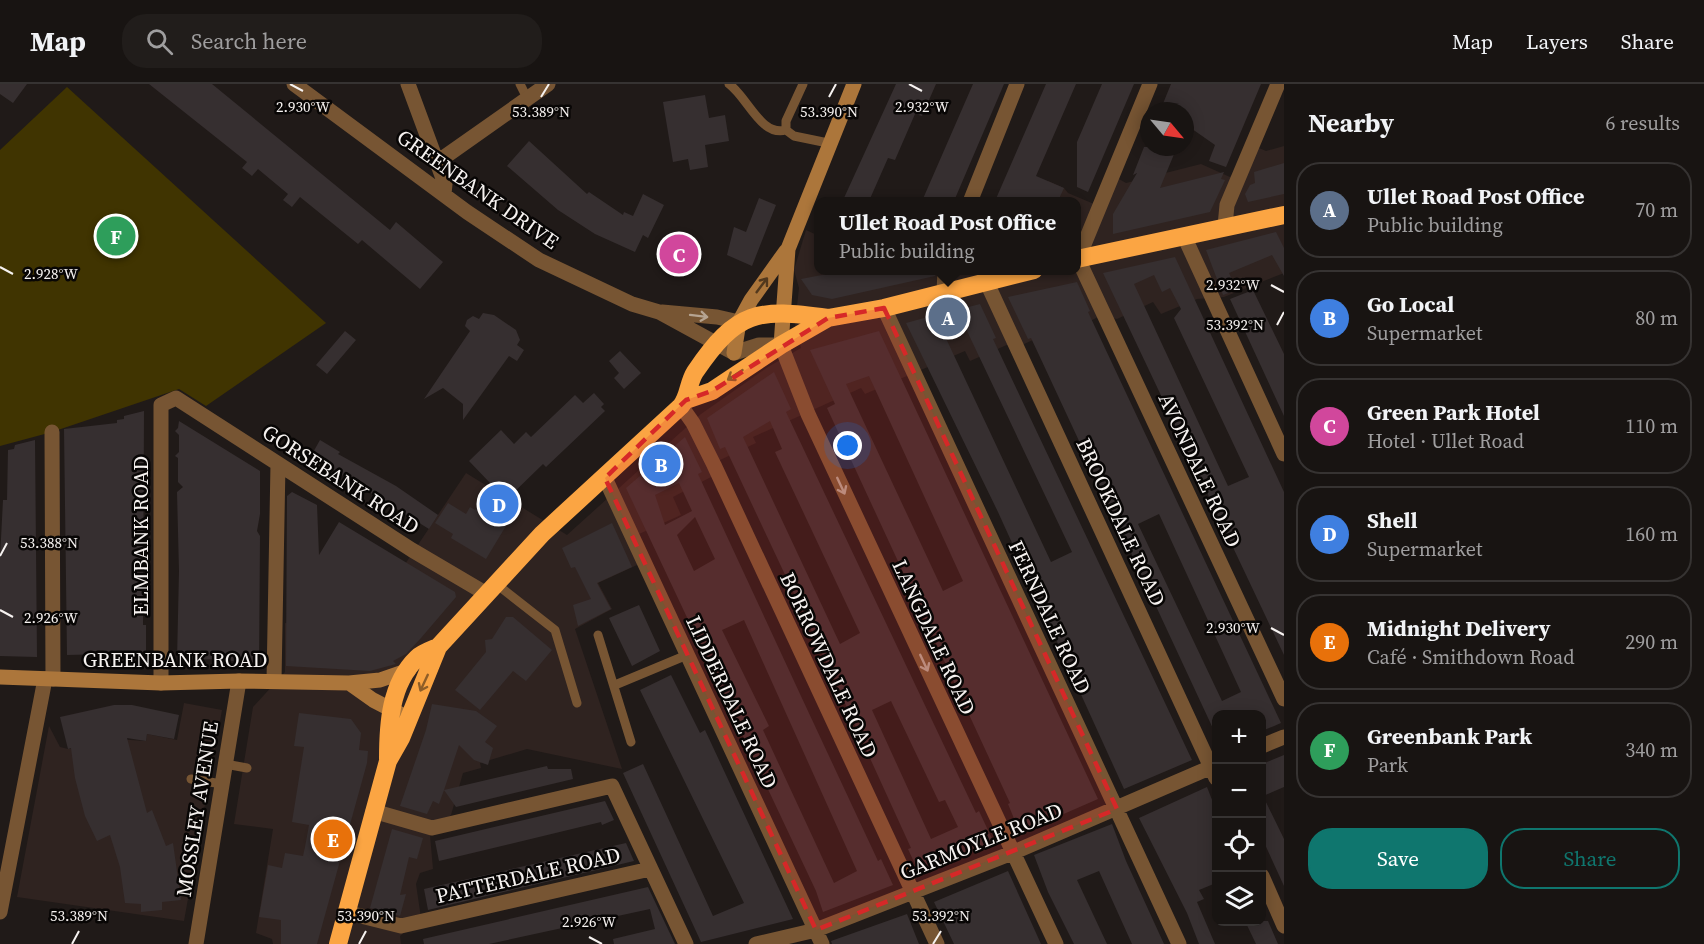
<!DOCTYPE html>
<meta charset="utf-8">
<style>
body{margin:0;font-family:"Source Serif 4",serif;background:#211d1b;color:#f1f3f6}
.controls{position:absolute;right:18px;bottom:18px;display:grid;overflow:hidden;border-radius:12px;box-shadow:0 3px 15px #0003}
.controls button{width:54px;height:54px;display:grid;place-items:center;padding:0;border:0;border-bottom:2px solid #363332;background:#181412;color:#f1f3f6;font:30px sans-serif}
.compass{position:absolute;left:1140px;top:18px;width:54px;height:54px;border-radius:50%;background:#181412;box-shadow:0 3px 15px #0003;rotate:119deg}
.you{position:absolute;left:848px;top:362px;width:21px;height:21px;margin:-15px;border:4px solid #fff;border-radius:50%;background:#1a73e8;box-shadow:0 0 0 9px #1a73e833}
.badge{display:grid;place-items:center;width:39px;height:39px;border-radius:50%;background:#0f766e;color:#fff;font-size:20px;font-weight:700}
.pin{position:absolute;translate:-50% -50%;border:3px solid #fff;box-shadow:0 2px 6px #0006}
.popup{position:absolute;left:814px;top:113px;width:267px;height:78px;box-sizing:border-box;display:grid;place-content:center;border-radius:12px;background:#181412;filter:drop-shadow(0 2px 4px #0005);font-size:20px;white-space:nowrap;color:#9f9e9f}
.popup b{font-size:22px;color:#f1f3f6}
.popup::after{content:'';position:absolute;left:50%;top:100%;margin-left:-12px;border:12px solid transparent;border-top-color:#181412}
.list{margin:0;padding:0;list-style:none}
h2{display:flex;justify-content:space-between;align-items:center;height:78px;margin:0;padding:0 24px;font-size:26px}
h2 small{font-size:20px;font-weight:400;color:#9f9e9f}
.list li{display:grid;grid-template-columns:39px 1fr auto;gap:18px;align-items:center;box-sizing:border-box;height:96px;margin:0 12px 12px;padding:0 12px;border:2px solid #363332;border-radius:24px}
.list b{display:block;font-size:22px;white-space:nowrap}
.list p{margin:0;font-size:20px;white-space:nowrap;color:#9f9e9f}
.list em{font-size:20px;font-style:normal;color:#9f9e9f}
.actions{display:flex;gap:12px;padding:18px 24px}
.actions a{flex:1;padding:14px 0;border:2px solid #0f766e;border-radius:24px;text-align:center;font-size:21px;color:#0f766e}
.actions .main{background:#0f766e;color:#fff}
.icon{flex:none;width:33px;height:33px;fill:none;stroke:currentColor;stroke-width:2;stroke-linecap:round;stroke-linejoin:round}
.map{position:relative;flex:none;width:1284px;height:860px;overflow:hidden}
header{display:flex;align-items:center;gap:36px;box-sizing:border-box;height:84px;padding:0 30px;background:#181412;border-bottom:2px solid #363332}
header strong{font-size:28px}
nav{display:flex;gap:33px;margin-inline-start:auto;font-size:21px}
.search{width:420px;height:54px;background:#211d1b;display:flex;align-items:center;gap:15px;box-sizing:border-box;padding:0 21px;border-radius:24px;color:#9f9e9f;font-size:22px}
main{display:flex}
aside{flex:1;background:#181412}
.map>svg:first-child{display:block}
.built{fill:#2f2320}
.green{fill:#403401}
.building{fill:#362f30;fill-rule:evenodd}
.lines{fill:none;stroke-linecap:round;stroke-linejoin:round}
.lane{stroke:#753;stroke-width:9}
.street{stroke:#753;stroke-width:15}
.secondary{stroke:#ac763b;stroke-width:15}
.highway{stroke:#fba543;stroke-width:18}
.oneway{stroke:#52381d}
.oneway2{stroke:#b6a492}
.oneway3{stroke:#8e5d27}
.marked{fill:#d62828;fill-opacity:0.2;stroke:#d62828;stroke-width:4.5;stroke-dasharray:12 8;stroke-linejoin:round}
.ticks{fill:none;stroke:#f6f2f0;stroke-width:2}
.labels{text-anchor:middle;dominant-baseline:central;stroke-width:5;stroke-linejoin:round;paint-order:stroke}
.street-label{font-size:21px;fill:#f6f2f0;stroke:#080605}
.ticks-label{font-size:15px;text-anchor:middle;fill:#f6f2f0;stroke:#080605;stroke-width:5;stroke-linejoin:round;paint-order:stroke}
</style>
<header>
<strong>Map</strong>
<div class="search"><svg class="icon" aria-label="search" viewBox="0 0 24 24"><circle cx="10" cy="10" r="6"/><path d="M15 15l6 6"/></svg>Search here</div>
<nav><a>Map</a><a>Layers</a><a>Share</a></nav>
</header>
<main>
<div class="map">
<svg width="1284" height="860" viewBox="0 0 1284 860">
<rect width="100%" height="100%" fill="#201a18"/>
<path class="built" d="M1284 62V189L1224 213 1197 215 1161 230 1153 218 1117 235 1100 232 1064 250 1061 243 1022 261 1009 260 970 277 965 267 865 310 861 304 753 353 756 359 720 376 711 393 673 413 681 431 639 450 637 481 598 499 612 525 575 545 622 685 527 665 480 679 481 684 463 689 451 731 430 751 433 785 420 789 416 800 421 834 400 852 401 860H273L272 855 256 849 273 745 234 740 253 623 285 588V539L363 543 466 389 567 451 701 330 768 283 801 264 795 240 799 204 794 186 806 146 819 152V186H1077V118L1040 117 1048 97 1064 104 1068 109 1094 120 1119 95 1126 99 1201 80 1230 93 1259 64 1266 67Z
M184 619 222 626 184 837 17 813 49 642 60 663 68 665 115 655 146 657 147 650 177 656Z"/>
<path class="green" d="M67 3 326 239 206 322 179 305 52 348 0 362V66Z"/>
<path class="building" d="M0 0H27L13 19 0 10Z
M149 0H212L390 146 396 138 443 178 420 205 362 156 358 160 300 113 292 123 283 116 288 110 258 85 252 92 242 84 247 78Z
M896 0H936L922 32 915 30 895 76 888 74 869 117 844 114Z
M973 0H1004L954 117H922Z
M1046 0H1076L1036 92 1064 104 1058 117H995Z
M1102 0H1134L1088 108 1077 103V58Z
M1171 0H1261L1226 83 1209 77 1215 61 1185 40V27H1160Z
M705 11 709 34 725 31 729 57 705 61 708 83 690 86 688 75 673 78 663 18Z
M529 57 587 110 589 108 623 131 624 128 633 132 643 110 664 121 648 154 643 151 635 168 595 150 558 126 507 82Z
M1144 63H1177L1160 104 1224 88 1221 95 1225 96 1210 128 1113 150V130L1137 89 1133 91Z
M1284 79V110L1248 118 1245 110 1250 101 1255 99 1254 88Z
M759 114 776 121 752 182 727 171 734 143 746 148Z
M1276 148 1284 164V192L1272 171 1229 189 1237 206 1223 211 1206 166Z
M1175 173 1284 408V571L1103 189ZM1154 191 1162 208 1170 204 1181 225 1174 234 1249 393 1228 402 1134 200Z
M831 186H935V192L832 215 812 211 801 195 832 189Z
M1077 198 1090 227 1088 228 1281 639 1262 647V630H1216V651L1039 271 1031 254 1028 255 1008 213ZM1159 430 1241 608 1222 617 1138 440Z
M1253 206 1284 270V332L1230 215Z
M980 220 996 254 993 255 1192 676 1124 705 998 428 906 239 935 231 1051 478 1072 468 957 226Z
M483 229 494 231 516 246 520 256 517 261 524 266 517 277 509 272 463 336V320L443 304 424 315 470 247 465 242 467 236 473 232 479 235Z
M345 247 356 256 327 290 316 281Z
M879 247 1098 715 1020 749 1008 720 1010 719 827 324 835 320 810 266ZM869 292 963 497 943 507 846 300Z
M620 267 641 289 624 305 614 294 619 289 609 277Z
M774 288 791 325 786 328 976 729 979 727 994 759 920 791 908 765 911 764 827 580 725 363 720 365 707 334ZM770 337 782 365 775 368 860 549 840 560 743 353ZM891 617 939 718 945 716 958 743 931 755 872 626Z
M594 309 604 320 601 323 605 327 546 383 543 380 507 415 518 422 486 475 451 454 453 450 435 439 448 419 466 430 470 423 475 426 491 400 469 377 501 346 514 360 526 348 531 353 575 311 583 319Z
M144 327 143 541H146V569L67 571 64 345 117 339V336L124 335V332Z
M179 337 260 387V430L257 447 260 452 259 585 250 576 240 575 237 578 223 575 177 576 179 487 177 408 183 403 178 398V374L175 372 179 368V351L175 347 178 344Z
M685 353 702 388 698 390 800 610 878 777 881 775 893 801 823 828 816 807 626 404ZM679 399 692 427 665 441 655 411ZM695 433 715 475 694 487 677 451ZM744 536 857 787 834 799 763 646 769 642 722 546Z
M35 356 37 573 0 572V474L3 416H7L8 366 14 365 15 361Z
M320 356 340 368 338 370 396 402 438 431 429 445 311 372Z
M292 408 317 421 319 471 339 438 455 508 456 513 421 554 406 570 393 577 396 580 370 587 286 582 287 412Z
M612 439 632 483 597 499 611 525 578 542 573 521 591 515 575 483 571 484 562 464Z
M639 521 660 567 632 582 609 534Z
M506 533H513L552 566 526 597 513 587 480 626 455 606 486 568 485 556 492 555Z
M671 591 700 649 705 646 793 835 701 858 623 689 643 680 713 832 744 819 640 606Z
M432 620 476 627 497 642 485 658 493 664 488 681 474 676 459 661 444 706 547 682 548 685H571L573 695 456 723 444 706 439 720 433 717 427 730 400 722 426 646Z
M114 621H132L179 631 174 655 147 650 146 657 127 654 147 729 152 726 166 762 173 759 181 816 162 818V826L141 828V820L125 819 120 783 110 751 97 757 85 732 75 694 71 664 68 665 60 633Z
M299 629 351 635 361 649 359 666 368 667 367 679 317 860H281V836L259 833 268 781 282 784 285 769 303 772 305 763 309 741 292 738 304 663 294 662Z
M1284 671V703L1263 712 1284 755V802L1262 754V680Z
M1207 703 1216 726V799L1199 806 1204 815 1197 818 1215 860H1199L1187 829 1139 734Z
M605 717 614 736 602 741 601 738 439 777 435 757Z
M1112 740 1126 777 1164 860H1132L1099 787 1077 796 1107 860H1074L1048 808 1034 771Z
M392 745 423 754 417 775 409 773 400 811 406 810 400 832 370 824Z
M626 759 634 777 428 826 424 805Z
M1008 787 1041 860H954L934 818Z
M648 803 675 860H614L613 855 655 845 650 825 489 860H424L423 855Z
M907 830 919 860H832L831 857Z
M1245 837H1268L1278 860H1256Z"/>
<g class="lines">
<path class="lane" d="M520 0 528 16
M729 0C748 14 761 53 786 46
M803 0 786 37V46L794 52 828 59
M495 499 555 546 577 619
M598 551 631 658
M615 601 687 571
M225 680 247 684
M191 695 222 700"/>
<path class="street" d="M294 0 467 128 539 176 632 220 659 228 734 269 759 261H781L808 330 1056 860
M408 0 445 100 444 110
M1150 0 1078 175 1284 615
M436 79 548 0
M970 118 1017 0
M1225 142 1227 121 1278 0
M1184 152 1284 370
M987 199 1216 694
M944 208 945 186
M884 224 1179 860
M662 228 717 233 739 238
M681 322 693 339 714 381 937 860
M52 348 53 595
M605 394 822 860
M274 597 278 380
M161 599V321L176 314 412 466 485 509
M1262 662 1284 653
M373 727 432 744 612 702 686 860
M1262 792 1284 842
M0 828 45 595
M345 828 401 842 650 785
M196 860 239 597
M756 860 816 846 1012 769 1216 681"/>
<path class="secondary" d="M781 261 788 165 854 0
M734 269 739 238 751 216 786 167
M0 593 161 599 239 597 349 599 380 596 409 586
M349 599 373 616 400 630"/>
<path class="highway" d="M1077 175 1284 131
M686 316 712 307 781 261 828 234 884 224 1034 186
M388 675C388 641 390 600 417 574 422 569 431 566 438 563
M338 860 388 677 401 654 438 563 542 450 681 322C689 312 688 299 695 288 737 226 758 224 828 234"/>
</g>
<defs><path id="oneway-shaft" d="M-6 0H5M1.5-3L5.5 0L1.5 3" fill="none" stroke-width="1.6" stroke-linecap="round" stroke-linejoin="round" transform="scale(1.5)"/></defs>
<use class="oneway" href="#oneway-shaft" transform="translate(762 201) rotate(-53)"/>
<g class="oneway2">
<use href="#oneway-shaft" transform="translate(699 232) rotate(7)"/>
<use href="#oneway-shaft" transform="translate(841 402) rotate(65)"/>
<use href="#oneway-shaft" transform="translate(924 579) rotate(65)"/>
</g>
<g class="oneway3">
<use href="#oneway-shaft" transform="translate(735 291) rotate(147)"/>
<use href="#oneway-shaft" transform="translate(424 599) rotate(115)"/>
</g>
<path class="marked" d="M884 224 1117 725 816 846 605 394 686 316 712 307 828 234Z"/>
<path class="ticks" d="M290 0 303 7M909 0 922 7M541 13 549 0M829 13 836 0M0 183 13 190M1271 201 1284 208M1277 241 1284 228M0 472 7 459M0 526 13 533M1271 544 1284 551M589 853 602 860M72 860 79 847M359 860 366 847M933 860 941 847"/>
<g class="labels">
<g class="street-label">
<text transform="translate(478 105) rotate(35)">GREENBANK DRIVE</text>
<text transform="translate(1200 386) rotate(65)">AVONDALE ROAD</text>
<text transform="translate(341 395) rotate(33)">GORSEBANK ROAD</text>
<text transform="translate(1121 438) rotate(65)">BROOKDALE ROAD</text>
<text transform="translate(140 452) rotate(-90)">ELMBANK ROAD</text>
<text transform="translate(1050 533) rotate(65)">FERNDALE ROAD</text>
<text transform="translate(934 553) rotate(65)">LANGDALE ROAD</text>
<text x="175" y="575">GREENBANK ROAD</text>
<text transform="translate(829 581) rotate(65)">BORROWDALE ROAD</text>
<text transform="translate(732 618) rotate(65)">LIDDERDALE ROAD</text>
<text transform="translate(197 725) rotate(-81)">MOSSLEY AVENUE</text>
<text transform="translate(981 757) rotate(-22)">GARMOYLE ROAD</text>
<text transform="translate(528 791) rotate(-13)">PATTERDALE ROAD</text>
</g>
</g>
<g class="ticks-label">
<text x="303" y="28">2.930°W</text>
<text x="922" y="28">2.932°W</text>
<text x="541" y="33">53.389°N</text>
<text x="829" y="33">53.390°N</text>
<text x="51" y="195">2.928°W</text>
<text x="1233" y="206">2.932°W</text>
<text x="1235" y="246">53.392°N</text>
<text x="49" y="464">53.388°N</text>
<text x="51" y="539">2.926°W</text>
<text x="1233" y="549">2.930°W</text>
<text x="79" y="837">53.389°N</text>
<text x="366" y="837">53.390°N</text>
<text x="941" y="837">53.392°N</text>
<text x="589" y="843">2.926°W</text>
</g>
</svg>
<div class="controls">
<button>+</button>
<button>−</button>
<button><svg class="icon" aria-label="locate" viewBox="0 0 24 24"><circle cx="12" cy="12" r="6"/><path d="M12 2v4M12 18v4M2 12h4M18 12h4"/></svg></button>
<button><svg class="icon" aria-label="layers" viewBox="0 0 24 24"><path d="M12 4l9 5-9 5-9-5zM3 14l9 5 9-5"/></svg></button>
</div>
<svg class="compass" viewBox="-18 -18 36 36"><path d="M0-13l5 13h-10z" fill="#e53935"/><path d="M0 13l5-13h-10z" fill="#9f9e9f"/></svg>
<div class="you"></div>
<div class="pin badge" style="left:948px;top:233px;background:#5c6f8a">A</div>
<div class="popup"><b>Ullet Road Post Office</b>Public building</div>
<div class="pin badge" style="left:661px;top:380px;background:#3f7fe0">B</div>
<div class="pin badge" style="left:679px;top:170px;background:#d1479c">C</div>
<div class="pin badge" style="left:499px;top:420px;background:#3f7fe0">D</div>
<div class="pin badge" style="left:333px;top:755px;background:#e8710a">E</div>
<div class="pin badge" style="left:116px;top:152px;background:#2e9e5b">F</div>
</div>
<aside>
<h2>Nearby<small>6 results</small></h2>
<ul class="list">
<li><span class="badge" style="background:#5c6f8a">A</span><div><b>Ullet Road Post Office</b><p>Public building</p></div><em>70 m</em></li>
<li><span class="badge" style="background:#3f7fe0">B</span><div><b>Go Local</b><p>Supermarket</p></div><em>80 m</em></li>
<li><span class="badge" style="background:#d1479c">C</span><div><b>Green Park Hotel</b><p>Hotel · Ullet Road</p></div><em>110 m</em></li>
<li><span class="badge" style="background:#3f7fe0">D</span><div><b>Shell</b><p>Supermarket</p></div><em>160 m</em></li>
<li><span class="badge" style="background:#e8710a">E</span><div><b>Midnight Delivery</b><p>Café · Smithdown Road</p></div><em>290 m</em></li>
<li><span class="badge" style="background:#2e9e5b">F</span><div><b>Greenbank Park</b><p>Park</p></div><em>340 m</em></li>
</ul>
<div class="actions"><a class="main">Save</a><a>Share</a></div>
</aside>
</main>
